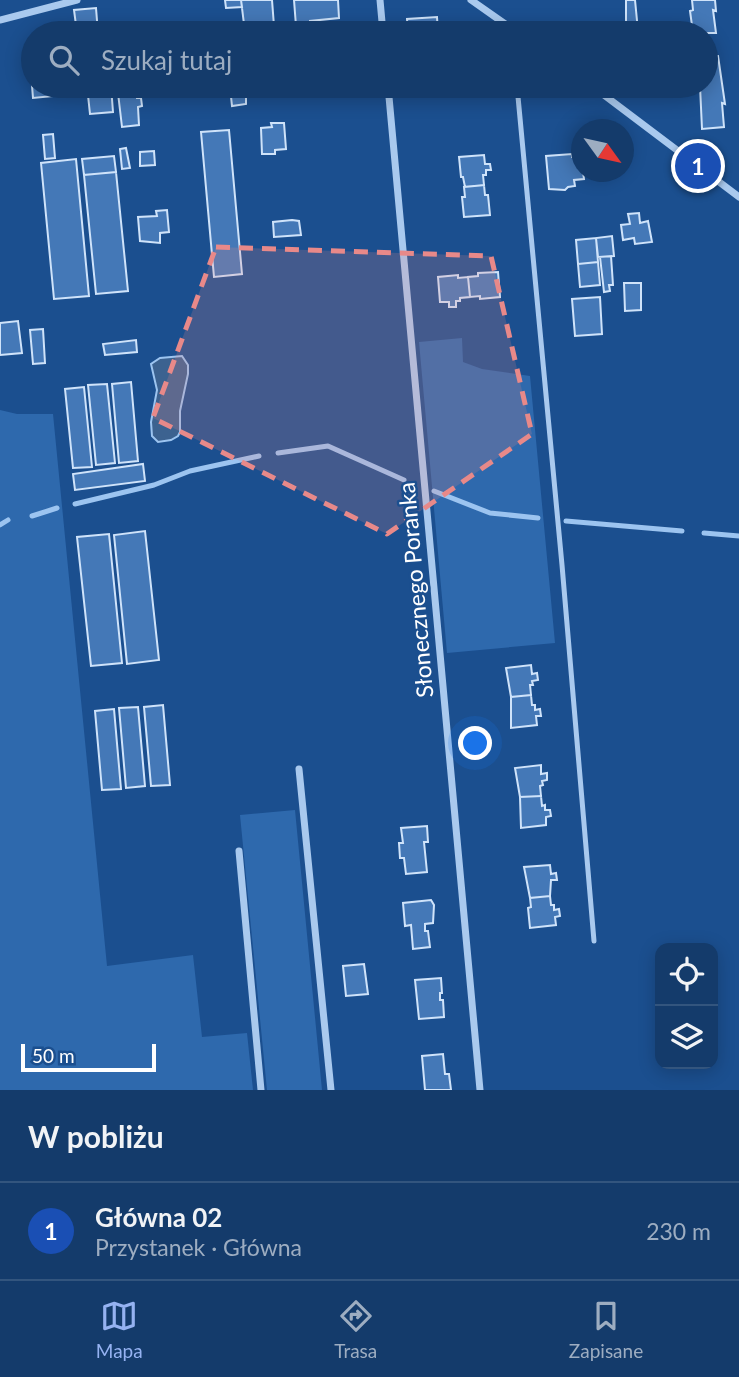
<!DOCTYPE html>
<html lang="pl">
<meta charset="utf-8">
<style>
body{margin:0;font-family:Lato,sans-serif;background:#1d4271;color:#f1f3f6}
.controls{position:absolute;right:21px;bottom:21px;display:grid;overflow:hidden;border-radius:14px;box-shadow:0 4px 18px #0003}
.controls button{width:63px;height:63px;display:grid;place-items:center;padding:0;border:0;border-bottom:2px solid #33557e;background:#143b6b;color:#f1f3f6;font:35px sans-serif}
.compass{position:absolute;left:571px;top:119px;width:63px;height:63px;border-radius:50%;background:#143b6b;box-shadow:0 4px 18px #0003;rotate:123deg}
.scale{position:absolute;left:21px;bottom:18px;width:135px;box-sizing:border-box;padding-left:7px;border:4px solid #fff;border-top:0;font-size:19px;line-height:24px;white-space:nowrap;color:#fff;-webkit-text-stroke:5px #1b4f8f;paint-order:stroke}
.you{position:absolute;left:476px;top:744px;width:24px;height:24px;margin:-18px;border:5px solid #fff;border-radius:50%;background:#1a73e8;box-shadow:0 0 0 10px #1a73e833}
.badge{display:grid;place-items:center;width:46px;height:46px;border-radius:50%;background:#95b2f1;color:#fff;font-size:23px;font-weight:700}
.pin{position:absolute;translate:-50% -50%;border:4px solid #fff;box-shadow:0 2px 7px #0006}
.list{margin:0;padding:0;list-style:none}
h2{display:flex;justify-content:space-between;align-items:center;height:91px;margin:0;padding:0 28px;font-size:30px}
h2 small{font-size:23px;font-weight:400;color:#9dadc1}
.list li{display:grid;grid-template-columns:46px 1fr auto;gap:21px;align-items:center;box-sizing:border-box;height:98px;padding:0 28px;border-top:2px solid #33557e}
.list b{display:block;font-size:26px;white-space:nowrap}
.list p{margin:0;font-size:23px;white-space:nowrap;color:#9dadc1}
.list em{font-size:23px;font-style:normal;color:#9dadc1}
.icon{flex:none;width:38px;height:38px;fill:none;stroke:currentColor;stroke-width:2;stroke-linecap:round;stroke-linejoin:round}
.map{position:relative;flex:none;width:739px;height:1090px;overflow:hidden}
.search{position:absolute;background:#143b6b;box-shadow:0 4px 18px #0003;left:21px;right:21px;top:21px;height:77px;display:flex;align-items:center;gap:18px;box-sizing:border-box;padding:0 24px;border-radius:38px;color:#9dadc1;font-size:26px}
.sheet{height:189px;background:#143b6b}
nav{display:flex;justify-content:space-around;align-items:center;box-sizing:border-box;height:98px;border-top:2px solid #33557e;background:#143b6b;font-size:19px;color:#9dadc1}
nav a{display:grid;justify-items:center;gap:4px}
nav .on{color:#95b2f1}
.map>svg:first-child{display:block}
.green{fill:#2e69ad}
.water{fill:#3c6290;stroke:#9cc4f0;stroke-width:2}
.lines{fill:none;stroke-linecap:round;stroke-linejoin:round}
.stream{stroke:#9cc4f0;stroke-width:5}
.building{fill:#4478b7;stroke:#cfe3fa;stroke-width:2}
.lane{stroke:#a9c9ee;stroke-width:5}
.street{stroke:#a9c9ee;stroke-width:7}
.marked{fill:#e88989;fill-opacity:0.2;stroke:#e88989;stroke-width:5;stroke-dasharray:14 9;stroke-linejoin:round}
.labels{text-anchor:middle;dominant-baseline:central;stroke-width:5;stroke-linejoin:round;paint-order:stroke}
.street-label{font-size:23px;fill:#fff;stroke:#1b4f8f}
</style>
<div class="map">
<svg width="739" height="1090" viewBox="0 0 739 1090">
<rect width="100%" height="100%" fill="#1b4f8f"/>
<path class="green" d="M462 338 463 362 482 369 530 376 555 643 447 653 419 342Z
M0 410 17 414H53L107 966 193 955 202 1037 247 1033 253 1090H0Z
M295 810 322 1090H267L240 815Z"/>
<path class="water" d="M182 356 188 365V374L180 411V432L178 436 171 440 158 442 152 436 151 422 157 390 151 364 160 358Z"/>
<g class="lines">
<path class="stream" d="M278 453 328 446 404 480
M434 491 490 513 538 518
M75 504 154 485 190 471 259 456
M32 516 57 508
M566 521 682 531
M0 525 8 520
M704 533 739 536"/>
</g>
<path class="building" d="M225 0H241L242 7 226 8Z
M241 0H272L274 26 249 29V23L244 24Z
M294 0H338L339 18 310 21V25L296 26Z
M626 0H635L638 31 626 33Z
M692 0H715L716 11 713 10 716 33H693L690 11 693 10Z
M96 8 98 33H77L74 10Z
M437 17 438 33H408L407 19Z
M718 56 725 104 722 103 724 127 702 129 700 86H706V57Z
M31 73H33V86H62L63 95 33 98Z
M87 86H111L113 112 90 114Z
M244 86H246V104L232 106 230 87Z
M136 91 137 98H141L142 106 138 107 139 125 122 127 118 93Z
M271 123H284L286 149 275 150V154H262L261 128 272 127Z
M229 130 242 274 214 277 201 132Z
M53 134 55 158 45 159 43 135Z
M126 148 130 168 122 169 120 149Z
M154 151 155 165 140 166V152Z
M572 154V157H581L584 179 574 180 575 186 568 187 565 190 549 189 546 156Z
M484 155 485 164H490L491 170H486V175H483L484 185 465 187 463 177H461L459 157Z
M114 156 116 172 84 175 82 159Z
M76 159 89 296 54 299 41 163Z
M116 172 128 291 96 294 84 175Z
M484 185 485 195H488L490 215 464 217 462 197H465L464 187Z
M167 210 169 232 160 233V243L140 241 138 217 157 216 156 211Z
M639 213 640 223 648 221 652 242 635 244 634 238 623 240 621 225 630 224 628 214Z
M292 220 299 221 301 235 274 237 273 222Z
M612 236 614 256 598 257 596 238Z
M596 238 598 262 578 264 576 240Z
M611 256 613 285H609L610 291 604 292 600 257Z
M598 262 600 285 580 287 578 264Z
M498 272 500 297 480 299V296L470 297 468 277 478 276V273Z
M458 275V278L468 277 470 297 460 298V301H456V307H449V302H440L438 277Z
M624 283H641V310L625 311Z
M600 297 602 334 575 336 572 299Z
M18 321 22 353 0 355V323Z
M43 329 45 363 33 364 30 330Z
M136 340 137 352 105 355 103 344Z
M131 382 138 461 119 463 112 384Z
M107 384 115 463 96 465 88 385Z
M84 387 92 467 73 468 65 389Z
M143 464 145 481 75 490 73 474Z
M145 531 159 660 127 664 114 535Z
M109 534 122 663 91 666 77 537Z
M531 665 532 674 537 673 538 680 532 681 533 685H530L531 695 511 697 506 668Z
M531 695 532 705H535V710L540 709 541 716H536L537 725 511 728V697Z
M163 705 170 785 151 786 144 707Z
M138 707 145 786 126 788 119 708Z
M114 709 121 789 102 790 95 711Z
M541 765V774L547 773V780L542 781 543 785 540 786 541 796 520 797 515 768Z
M541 796 542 806 545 805V810H550L551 816 546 817V825L521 828 520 797Z
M427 826 428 842H424L427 872 406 874 404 858H400L399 843H403L401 828Z
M550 865 551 874 556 873 557 880H551L550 896 530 898 524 867Z
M550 896 551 905H554V910L559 909 560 916 555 917 556 925 530 928 528 908 531 907 530 898Z
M431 900 434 905 433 923 425 924V931H428L430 947 413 949 411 925 405 926 403 903Z
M364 964 368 994 346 996 343 966Z
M441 978 442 993H440V1000H443L444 1017 419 1019 415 980Z
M443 1054 445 1074H449L451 1090H425L422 1056Z"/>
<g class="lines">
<path class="lane" d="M517 86 562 565 594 941"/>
<path class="street" d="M380 0 383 33
M471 0 518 33
M0 20 77 0
M388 86 480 1090
M592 86 739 197
M299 769 331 1090
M239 851 261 1090"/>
</g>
<path class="marked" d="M216 247 491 256 532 434 387 534 153 418Z"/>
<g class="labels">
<g class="street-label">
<text transform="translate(415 590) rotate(-95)">Słonecznego Poranka</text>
</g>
</g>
</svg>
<div class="controls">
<button><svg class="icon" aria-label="locate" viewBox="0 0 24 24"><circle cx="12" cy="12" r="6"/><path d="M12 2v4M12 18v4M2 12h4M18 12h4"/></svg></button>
<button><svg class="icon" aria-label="layers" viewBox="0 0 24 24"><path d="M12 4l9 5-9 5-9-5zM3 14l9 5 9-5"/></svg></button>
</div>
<svg class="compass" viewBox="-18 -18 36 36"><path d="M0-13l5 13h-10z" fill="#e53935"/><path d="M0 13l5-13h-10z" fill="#9dadc1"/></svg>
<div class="scale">50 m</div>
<div class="you"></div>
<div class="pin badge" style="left:698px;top:166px;background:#1a4fb4">1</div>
<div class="search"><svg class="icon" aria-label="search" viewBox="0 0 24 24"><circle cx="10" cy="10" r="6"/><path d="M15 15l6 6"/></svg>Szukaj tutaj</div>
</div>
<section class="sheet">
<h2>W pobliżu<small></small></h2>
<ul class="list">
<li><span class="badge" style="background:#1a4fb4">1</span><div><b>Główna 02</b><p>Przystanek · Główna</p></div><em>230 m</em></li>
</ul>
</section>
<nav>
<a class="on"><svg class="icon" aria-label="map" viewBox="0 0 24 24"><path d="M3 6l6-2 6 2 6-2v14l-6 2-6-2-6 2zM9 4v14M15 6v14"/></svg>Mapa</a>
<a><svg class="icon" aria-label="directions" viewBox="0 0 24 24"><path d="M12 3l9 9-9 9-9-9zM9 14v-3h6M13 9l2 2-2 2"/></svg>Trasa</a>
<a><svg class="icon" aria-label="saved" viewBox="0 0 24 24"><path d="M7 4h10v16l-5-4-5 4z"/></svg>Zapisane</a>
</nav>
